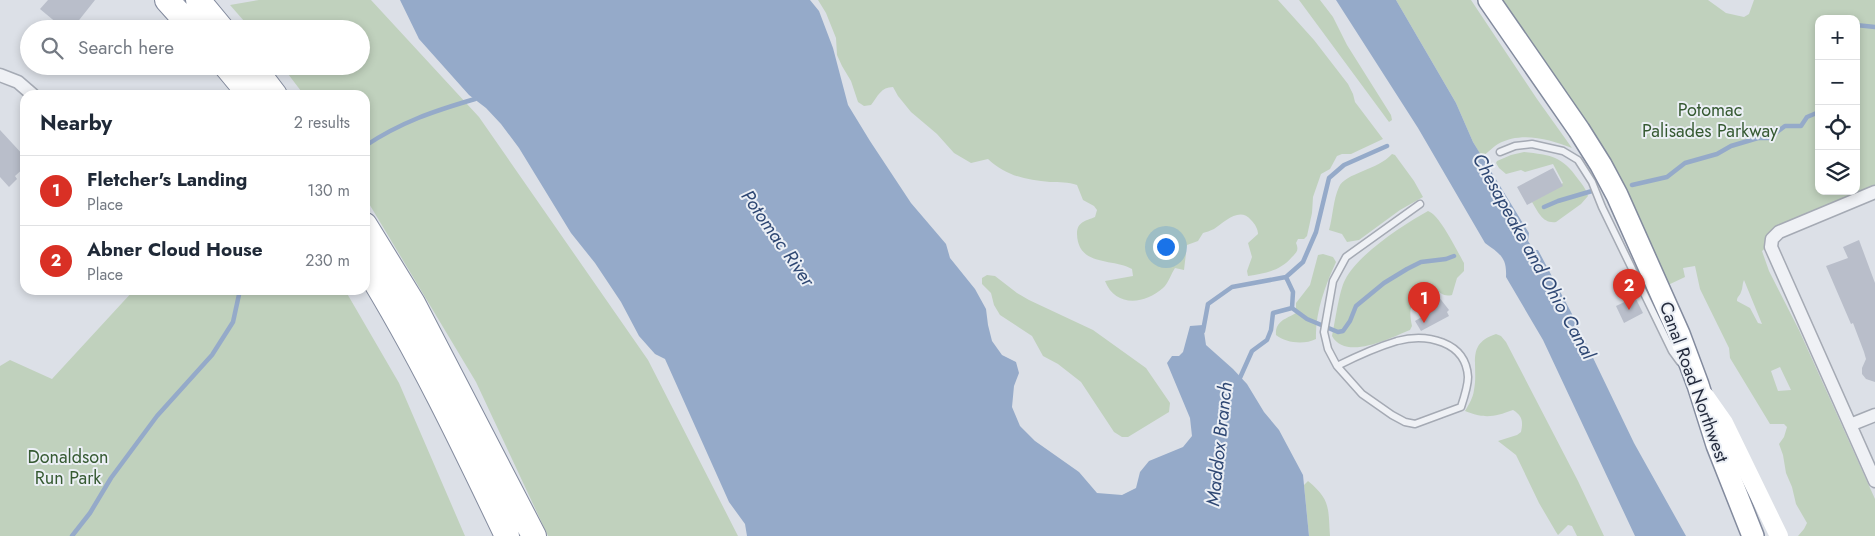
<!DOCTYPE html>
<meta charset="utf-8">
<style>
body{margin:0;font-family:Jost,sans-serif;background:#f2f2f3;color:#1f2937}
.controls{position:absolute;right:15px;top:15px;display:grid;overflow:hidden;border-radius:10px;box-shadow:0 2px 8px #0003}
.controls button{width:45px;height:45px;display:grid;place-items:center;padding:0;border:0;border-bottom:1px solid #e0e1e3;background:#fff;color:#1f2937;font:25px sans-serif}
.you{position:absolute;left:1165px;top:246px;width:18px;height:18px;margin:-12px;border:4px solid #fff;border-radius:50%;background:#1a73e8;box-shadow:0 0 0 8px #1a73e833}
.badge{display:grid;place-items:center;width:32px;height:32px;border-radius:50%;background:#d93025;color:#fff;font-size:16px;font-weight:700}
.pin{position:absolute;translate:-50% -41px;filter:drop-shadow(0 1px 2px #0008)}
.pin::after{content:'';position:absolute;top:26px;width:18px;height:15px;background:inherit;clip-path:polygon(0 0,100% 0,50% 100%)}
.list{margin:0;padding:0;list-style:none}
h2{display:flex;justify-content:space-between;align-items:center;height:65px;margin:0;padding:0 20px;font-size:21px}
h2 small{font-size:16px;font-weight:400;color:#747a83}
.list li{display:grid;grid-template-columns:32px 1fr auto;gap:15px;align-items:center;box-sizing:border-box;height:70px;padding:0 20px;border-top:1px solid #e0e1e3}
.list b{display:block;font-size:19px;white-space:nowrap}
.list p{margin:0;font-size:16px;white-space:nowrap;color:#747a83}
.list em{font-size:16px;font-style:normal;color:#747a83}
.icon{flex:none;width:28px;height:28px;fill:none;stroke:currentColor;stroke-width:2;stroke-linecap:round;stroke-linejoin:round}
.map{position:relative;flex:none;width:1875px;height:536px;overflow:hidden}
.search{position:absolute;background:#fff;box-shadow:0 2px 8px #0003;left:20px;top:20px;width:350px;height:55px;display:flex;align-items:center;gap:12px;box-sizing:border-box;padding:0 18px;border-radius:28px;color:#747a83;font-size:19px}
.panel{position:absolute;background:#fff;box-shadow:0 2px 8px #0003;left:20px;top:90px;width:350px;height:205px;border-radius:15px}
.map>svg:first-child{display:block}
.green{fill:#c0d1bd;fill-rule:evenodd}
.water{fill:#95aac9}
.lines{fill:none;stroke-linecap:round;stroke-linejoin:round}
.stream{stroke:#95aac9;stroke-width:4.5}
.building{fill:#b9beca}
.service-casing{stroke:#a5aab4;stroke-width:9}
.minor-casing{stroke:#a5aab4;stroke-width:15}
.trunk-casing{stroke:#838b9e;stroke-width:24}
.motorway-casing{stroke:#838b9e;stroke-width:26}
.service{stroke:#eff1f5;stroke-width:6}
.minor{stroke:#eff1f5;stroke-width:12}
.secondary{stroke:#fff;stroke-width:18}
.trunk{stroke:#fff;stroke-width:21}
.motorway{stroke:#fff;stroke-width:24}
.labels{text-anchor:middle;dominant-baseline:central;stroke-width:4;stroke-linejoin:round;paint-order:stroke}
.park-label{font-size:18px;fill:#365a32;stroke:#ebeff5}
.street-label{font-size:18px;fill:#252c3e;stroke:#ebeff5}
.water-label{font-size:19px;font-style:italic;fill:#2e4773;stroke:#ebeff5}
</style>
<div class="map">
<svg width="1875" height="536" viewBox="0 0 1875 536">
<rect width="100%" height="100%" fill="#dce0e7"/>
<path class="green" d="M259 0H371L479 117 648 360 738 536H548L476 382 365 197V95H304L282 66H361V29H251L230 5Z
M818 0H1278L1314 40 1348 84 1353 94 1355 102 1383 139 1351 154H1342L1337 156 1330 169 1321 174 1313 197 1312 213 1307 236 1304 239H1298L1296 243C1299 250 1297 252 1292 257 1280 271 1266 273 1248 276L1247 271 1252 257 1248 243 1258 234C1258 229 1255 224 1251 220 1240 206 1224 222 1214 229 1210 231 1206 232 1203 233L1198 241 1187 245 1184 270 1175 268C1171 274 1168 284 1163 288 1144 305 1115 307 1105 281L1133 276 1132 269C1113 258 1078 267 1077 234 1077 222 1085 221 1095 217L1097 210 1094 206 1083 200 1077 185C1068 182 1060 182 1050 182 1026 180 1006 176 988 159L971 163 954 153 937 134 911 112 898 96 893 87C881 87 878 96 871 105L864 106 858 102 851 81 842 66 837 55 836 38 826 13Z
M1299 0H1320L1333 17 1347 45 1391 115 1392 120 1389 122Z
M1396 0H1471L1537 99 1572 148C1549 139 1521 131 1498 144 1493 147 1487 153 1482 157L1473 142 1456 103Z
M1498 0H1708L1726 13 1744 17 1749 14 1754 0H1875V191L1787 231 1762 251 1769 271 1799 330 1875 499V536H1798L1804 529 1807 523 1796 504 1792 487 1786 473 1783 455 1779 444 1784 437 1787 427 1784 424H1770L1730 358 1729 348 1700 289 1695 266 1683 268 1685 277 1668 285ZM1819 19H1856V191H1819ZM1744 280 1762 324 1758 323 1750 308 1737 301C1737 296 1740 296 1741 292 1743 288 1742 284 1744 280ZM1780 367 1791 390 1778 391 1771 371Z
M1524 152C1551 155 1562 156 1578 179 1582 184 1586 189 1588 196L1581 204 1556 222C1543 224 1538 212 1532 202L1563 183 1553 164 1525 172 1521 170 1506 174 1499 168 1496 163 1497 161 1511 155Z
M1392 154 1395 155 1414 181 1423 197 1400 210 1359 240 1347 242 1342 234 1329 230C1333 216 1333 200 1339 187 1345 173 1378 170 1392 154Z
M1428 211C1440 215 1457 251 1464 263V271L1457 278 1452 295C1444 297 1440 293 1435 288 1417 305 1406 298 1412 326L1410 330C1390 338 1346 361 1332 336 1335 323 1339 291 1345 280 1358 254 1403 225 1428 211Z
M1323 254 1333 257 1336 262C1325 286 1315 313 1316 339 1304 345 1286 343 1276 335 1275 321 1286 319 1296 313V303L1310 285 1318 255Z
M987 275 995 276 1017 293 1029 300 1093 330 1146 368 1170 403 1169 412 1128 437H1122L1114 432 1081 382 1058 364 1043 356 1032 336 1000 315 994 305 991 293 982 284V278Z
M134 290H345L399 383 465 536H0V366L10 360 52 379Z
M1496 334 1501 336 1506 342 1578 481 1604 536H1577L1572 526 1568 525 1558 535 1556 532 1539 503 1516 455 1498 441 1517 435 1521 432C1523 422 1523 416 1513 410 1494 417 1485 419 1465 411 1469 404 1473 398 1474 390 1479 365 1465 344 1496 334Z
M1308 481C1331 500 1328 508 1330 536H1309L1304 485Z"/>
<path class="water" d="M400 0H810L819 11 833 48 848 105 870 141 911 203 946 244 950 258 975 289 986 309 988 325 992 341 1002 355 1016 362 1019 373 1014 386 1012 407 1020 426 1035 441 1079 472 1097 493 1122 495 1136 488 1140 472 1149 461 1183 447 1192 436 1190 418 1167 363 1172 356H1179L1183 352 1190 326 1203 325 1206 345 1233 369 1247 384 1264 412 1279 430 1303 475 1309 536H747L745 524 729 502 665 359 655 354 639 336 621 302 595 263 571 233 519 148 501 124 486 108 469 95 419 39Z
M1336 0H1396L1456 103 1473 142 1529 233 1528 241 1534 250H1538L1571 312 1634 443 1686 536H1635L1543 340 1506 277C1507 257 1500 254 1485 243L1418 128Z"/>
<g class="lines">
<path class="stream" d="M1856 25 1875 27
M365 146C401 122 434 111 475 99
M1632 185 1667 177 1685 163 1717 154 1731 146 1758 138H1769L1785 126H1801L1807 117 1819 112
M1544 207 1558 201 1592 191
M1286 277 1293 292 1292 308
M1203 331 1208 304 1232 287 1286 277 1303 262 1316 232 1329 178 1344 165 1387 146
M1239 380 1252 351 1267 340 1271 330 1273 313 1292 308 1307 319 1338 332 1343 331 1350 321 1356 306 1384 283 1407 269 1421 262 1446 259 1454 256
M72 536 90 513 111 478 157 416 212 355 233 322 240 290"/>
</g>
<path class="building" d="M48 0H95L72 29H64L40 9Z
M0 130 25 157V167L15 176 17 179 9 187 0 177Z
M1553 168 1563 186 1527 205 1517 187Z
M1859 240 1875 283V382L1866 379 1862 374V368L1866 359 1864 352 1853 323 1851 324 1826 266 1848 258 1843 247Z
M1435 292 1449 310 1447 312 1449 316 1421 331 1415 321 1430 312 1425 305V299Z
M1635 297 1643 313 1624 323 1616 306Z"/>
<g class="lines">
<g class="service-casing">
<path id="service" d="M1500 152 1515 146 1532 144 1563 151 1578 160 1592 182 1602 207 1672 351 1680 362
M1337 366C1357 356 1377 347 1397 341 1426 333 1466 341 1468 377 1468 386 1464 398 1461 407L1415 424 1405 422 1392 415 1362 394 1337 366 1328 349 1324 332 1333 281 1346 257 1420 204"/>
</g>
<g class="minor-casing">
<path id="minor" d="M0 75 18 82 33 95
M1875 192 1779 232 1772 239 1771 247 1875 481
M1850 425 1875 415"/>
</g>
<g class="trunk-casing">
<path id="trunk" d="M1489 0 1579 130 1601 165 1617 195 1679 334 1698 385 1717 445 1753 536"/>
</g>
<g class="motorway-casing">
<path id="motorway" d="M167 0 193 29
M198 0 222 29
M226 66 250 95
M253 66 275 95
M365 225 413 303 534 536
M365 265C419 352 463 444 507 536"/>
</g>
<use href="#service" class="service"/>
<use href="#minor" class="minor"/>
<path class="secondary" d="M1705 396 1724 423 1779 536"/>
<use href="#trunk" class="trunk"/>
<use href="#motorway" class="motorway"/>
</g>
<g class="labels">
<g class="park-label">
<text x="1710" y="110">Potomac<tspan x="1710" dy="21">Palisades Parkway</tspan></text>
<text x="68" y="457">Donaldson<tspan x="68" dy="21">Run Park</tspan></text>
</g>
<g class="street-label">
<text transform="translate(1694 382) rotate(70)">Canal Road Northwest</text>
</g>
<g class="water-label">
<text transform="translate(778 238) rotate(55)">Potomac River</text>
<text transform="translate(1534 256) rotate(61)">Chesapeake and Ohio Canal</text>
<text transform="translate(1219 444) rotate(-84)">Maddox Branch</text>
</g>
</g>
</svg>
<div class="controls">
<button>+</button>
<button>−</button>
<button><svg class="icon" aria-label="locate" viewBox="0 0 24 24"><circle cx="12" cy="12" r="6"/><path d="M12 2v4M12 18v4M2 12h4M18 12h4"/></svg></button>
<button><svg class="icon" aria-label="layers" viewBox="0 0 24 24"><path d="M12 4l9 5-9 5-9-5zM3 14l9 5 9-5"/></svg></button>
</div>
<div class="you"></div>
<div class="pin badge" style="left:1424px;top:323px">1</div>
<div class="pin badge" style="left:1629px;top:310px">2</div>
<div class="search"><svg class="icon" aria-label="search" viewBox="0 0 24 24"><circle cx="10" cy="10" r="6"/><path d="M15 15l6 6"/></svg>Search here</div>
<section class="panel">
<h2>Nearby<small>2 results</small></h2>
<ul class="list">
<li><span class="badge">1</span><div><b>Fletcher's Landing</b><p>Place</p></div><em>130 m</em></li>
<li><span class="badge">2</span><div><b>Abner Cloud House</b><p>Place</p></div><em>230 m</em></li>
</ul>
</section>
</div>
